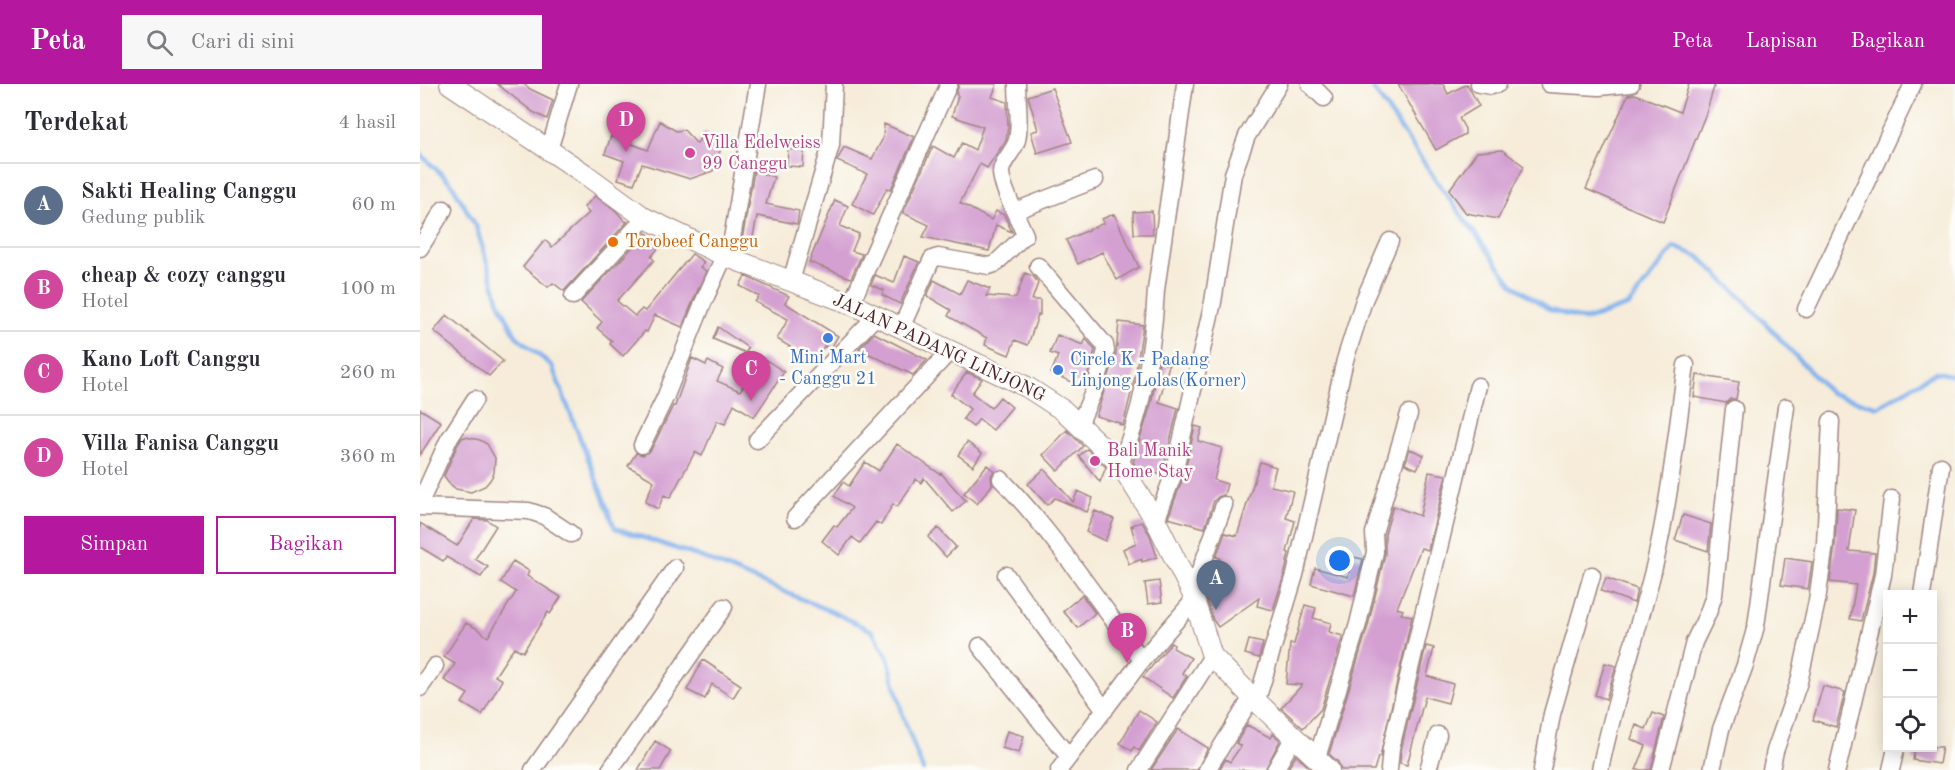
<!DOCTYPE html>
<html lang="id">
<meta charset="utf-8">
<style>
body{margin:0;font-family:"Old Standard TT",serif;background:#f7f7f7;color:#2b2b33}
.controls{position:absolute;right:18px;bottom:18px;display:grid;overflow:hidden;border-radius:0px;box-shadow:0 3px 15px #0003}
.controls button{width:54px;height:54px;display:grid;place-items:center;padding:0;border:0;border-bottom:2px solid #e1e1e2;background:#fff;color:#2b2b33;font:30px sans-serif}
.you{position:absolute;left:920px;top:477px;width:21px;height:21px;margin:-15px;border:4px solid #fff;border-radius:50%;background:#1a73e8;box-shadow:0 0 0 9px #1a73e833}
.badge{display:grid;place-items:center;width:39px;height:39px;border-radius:50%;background:#b5179e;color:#fff;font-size:20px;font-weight:700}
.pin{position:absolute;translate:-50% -50px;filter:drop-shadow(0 2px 3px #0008)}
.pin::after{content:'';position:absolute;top:32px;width:21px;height:18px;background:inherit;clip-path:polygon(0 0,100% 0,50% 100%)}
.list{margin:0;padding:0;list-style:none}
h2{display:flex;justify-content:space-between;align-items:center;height:78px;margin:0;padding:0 24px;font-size:26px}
h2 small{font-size:20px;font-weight:400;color:#7c7c81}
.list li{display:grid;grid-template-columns:39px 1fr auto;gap:18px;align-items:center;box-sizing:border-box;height:84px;padding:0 24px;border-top:2px solid #e1e1e2}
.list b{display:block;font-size:22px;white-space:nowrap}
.list p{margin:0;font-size:20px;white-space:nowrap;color:#7c7c81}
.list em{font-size:20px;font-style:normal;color:#7c7c81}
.actions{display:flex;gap:12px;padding:18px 24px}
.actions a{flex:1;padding:14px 0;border:2px solid #b5179e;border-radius:0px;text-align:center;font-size:21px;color:#b5179e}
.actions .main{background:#b5179e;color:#fff}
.icon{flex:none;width:33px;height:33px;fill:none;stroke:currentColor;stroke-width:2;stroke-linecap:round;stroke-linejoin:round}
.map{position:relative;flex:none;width:1535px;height:686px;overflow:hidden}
header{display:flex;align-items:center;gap:36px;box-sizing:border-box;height:84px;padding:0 30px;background:#b5179e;color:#fff}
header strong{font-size:28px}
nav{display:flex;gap:33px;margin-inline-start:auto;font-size:21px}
.search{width:420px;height:54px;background:#f7f7f7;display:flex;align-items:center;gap:15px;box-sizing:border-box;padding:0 21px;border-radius:0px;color:#7c7c81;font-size:22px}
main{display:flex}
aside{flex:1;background:#fff}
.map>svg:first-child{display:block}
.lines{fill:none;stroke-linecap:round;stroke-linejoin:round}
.stream{stroke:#82b2ed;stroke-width:4.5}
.building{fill:#d4a0d2}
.minor-casing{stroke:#a08682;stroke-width:19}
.tertiary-casing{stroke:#a08682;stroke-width:22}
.minor{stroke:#fff;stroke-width:16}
.tertiary{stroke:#fff;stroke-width:20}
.hotel-dot{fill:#d1479c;stroke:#fdfcf7;stroke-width:2}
.food-dot{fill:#e8710a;stroke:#fdfcf7;stroke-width:2}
.shop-dot{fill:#3f7fe0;stroke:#fdfcf7;stroke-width:2}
.labels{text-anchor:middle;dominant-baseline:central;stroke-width:5;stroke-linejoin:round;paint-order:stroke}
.hotel-label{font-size:18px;fill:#b23c85;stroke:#fdfcf7;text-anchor:start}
.food-label{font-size:18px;fill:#c56008;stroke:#fdfcf7;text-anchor:start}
.street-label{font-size:18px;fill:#4a1f2b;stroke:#fdfcf7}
.shop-label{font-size:18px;fill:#366cbe;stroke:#fdfcf7}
</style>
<header>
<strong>Peta</strong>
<div class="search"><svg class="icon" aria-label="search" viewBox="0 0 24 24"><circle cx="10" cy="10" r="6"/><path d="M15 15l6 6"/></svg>Cari di sini</div>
<nav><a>Peta</a><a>Lapisan</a><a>Bagikan</a></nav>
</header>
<main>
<aside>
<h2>Terdekat<small>4 hasil</small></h2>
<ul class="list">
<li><span class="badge" style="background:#5c6f8a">A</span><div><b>Sakti Healing Canggu</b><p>Gedung publik</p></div><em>60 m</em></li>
<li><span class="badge" style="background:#d1479c">B</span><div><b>cheap &amp; cozy canggu</b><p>Hotel</p></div><em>100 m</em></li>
<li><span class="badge" style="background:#d1479c">C</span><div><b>Kano Loft Canggu</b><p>Hotel</p></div><em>260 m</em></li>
<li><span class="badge" style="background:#d1479c">D</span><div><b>Villa Fanisa Canggu</b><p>Hotel</p></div><em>360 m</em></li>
</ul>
<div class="actions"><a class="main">Simpan</a><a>Bagikan</a></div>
</aside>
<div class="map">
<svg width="1535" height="686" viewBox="0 0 1535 686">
<rect width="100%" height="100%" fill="#fdfcf7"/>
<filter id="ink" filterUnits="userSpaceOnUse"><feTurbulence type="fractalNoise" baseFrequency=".0167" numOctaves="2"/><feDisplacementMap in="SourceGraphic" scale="12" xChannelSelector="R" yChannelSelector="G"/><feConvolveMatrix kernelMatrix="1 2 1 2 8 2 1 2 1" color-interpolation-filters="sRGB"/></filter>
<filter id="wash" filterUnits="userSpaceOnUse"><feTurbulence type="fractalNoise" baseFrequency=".008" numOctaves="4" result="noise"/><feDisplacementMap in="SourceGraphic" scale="24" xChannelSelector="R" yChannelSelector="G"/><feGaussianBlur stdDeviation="1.35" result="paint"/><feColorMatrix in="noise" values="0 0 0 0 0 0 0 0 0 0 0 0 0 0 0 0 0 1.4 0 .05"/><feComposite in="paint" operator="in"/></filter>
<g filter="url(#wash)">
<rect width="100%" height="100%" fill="#f6ecd9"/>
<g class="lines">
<path class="stream" d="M950 0 1020 102 1092 200 1130 226 1165 236 1209 221 1254 163 1278 172 1323 215 1410 309 1458 323 1516 288 1535 292
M0 70 31 99 56 142 79 218 96 252 132 282 195 444 281 473 415 529 452 547 468 574 483 632 503 686"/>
</g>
<g id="blocks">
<path class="building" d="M77 0H104L110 5 133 16 127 35 113 28Z
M539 0H577L572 13 587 18 588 43 586 56 567 84 560 80 540 119 571 136 576 127 584 131 592 148 576 141 569 167 503 153 509 141 483 129 513 62 534 74 542 59 555 66 563 43 532 32 538 12 536 10Z
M978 0H1023L1028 10 1047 0 1059 22 1039 34 1045 45V50L1016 66Z
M1269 0H1295L1286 29 1243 138 1166 105 1208 11 1215 10 1260 28Z
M632 4 652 58 617 69 611 48 618 46 608 12Z
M240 37 256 47 264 46 277 60 284 48 304 55 293 87 270 95 222 80 214 100 198 95 204 77 185 70 191 52 228 66Z
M464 40 494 53 471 105 467 104 453 131 432 120 447 90 417 77 424 63 452 75 463 54Z
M368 65 384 67 383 83 367 82Z
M1082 66 1104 82 1078 135 1046 129 1029 106 1057 68Z
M334 87 354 93 346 120 379 127 377 140 337 132 332 158 322 156Z
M175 112 196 127 206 138 208 137 144 207 133 199 128 203 103 183 125 156 132 163 169 129 164 123Z
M415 116 428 122 420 142 439 150 432 167 442 170 431 194 389 178Z
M732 127 733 150H714L713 128Z
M694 130 719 183 697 196 682 168 658 180 646 156 684 139 682 135Z
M226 149 241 161 231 173 234 176 197 217 215 232 222 225 225 227 272 170 284 178 280 183 286 187 262 243 235 231 227 248 225 247 203 272 190 260 192 257 177 244 182 238 161 218Z
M484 172 499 178 480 220 462 211 464 206 451 201 455 191 474 199Z
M605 189 613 192 618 199 612 216H620V231H618L608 261 595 256 589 271 565 261 567 254 528 232 531 226 507 212 514 196 540 210 547 196 570 205 566 212 596 214Z
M325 192 369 212 365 219 418 252 411 264 410 265 404 262 395 278 357 255 368 235 335 218 339 212 320 202Z
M27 231 83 277 69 292 14 247Z
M699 238 723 241 715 293 703 342 699 340 700 339 676 332 696 270Z
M298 243 328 264 326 269 293 255Z
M454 249 507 276 493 291 439 265Z
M637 251 663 261 666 255 675 266 664 303 631 289 638 272 630 269Z
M342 273 364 288 334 333 314 320 305 340 297 337 282 372 275 368 250 414 244 411 238 425 225 418 234 397 208 382 216 369 223 371 231 366 253 322H255L272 274 286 281 288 277 303 285 297 297 320 307Z
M739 278 749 281 739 318 758 324 742 391 717 384 713 378 731 320Z
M547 288 562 295 552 309 571 324 580 313 592 323 573 346 559 335 553 343 543 335 550 325 531 310Z
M1277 291 1319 298 1316 315H1310L1306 319 1274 313Z
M0 325 21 338 0 371Z
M775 342 782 344 778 357 802 364 794 396 807 400 804 411 798 413 794 417 785 444 748 434 764 391Z
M647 346 663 362 638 387 623 371Z
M45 353 60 356 67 360 75 374 74 389 70 396 65 402 51 408 36 405 30 400 24 392 37 362 42 354Z
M547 358 562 369 553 382 538 371Z
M477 360 520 390 521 389 546 417 533 428 504 394 501 399 496 395 477 423 473 420 461 441 456 438 440 459 432 453 419 471 402 457 414 441 417 443 432 424 414 412 423 398 429 402 445 378 459 387Z
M667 365 686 383 680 398 659 372Z
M990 365 1004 371 997 385 985 380Z
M840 378 856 383 851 402 873 407 866 434 875 437 867 468 869 469 865 488 853 526 837 522 839 514 798 543 793 536 786 514 790 511 800 474 796 473 805 449 817 452Z
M567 381 574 387 571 392 572 401 557 420 544 409Z
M624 385 653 418 658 407 673 414 667 428 635 414 627 421 608 400Z
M1009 388 1026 391 1008 466 1001 464 977 524 983 526 981 530 992 532 960 673H958L954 686H921L918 678 909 670 948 542 965 470V450L973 422 1000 432Z
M1417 424 1435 426 1429 467 1455 469 1453 489 1441 537 1430 535 1436 501 1410 498 1415 461Z
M675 427 694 435 685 457 666 448Z
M1263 431 1291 440 1288 467 1255 456Z
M54 435 67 436 76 442 55 475 68 483 61 493 26 473 23 477 0 463V439L37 462Z
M722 438 730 451 737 473 722 478V475L709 480 703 465 716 459 711 442 714 443 712 441Z
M518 444 536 463 526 473 508 453Z
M933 473 943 475 934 512 891 500 895 484 928 493Z
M1365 474 1392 478 1388 505 1361 501Z
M93 477 109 487 107 492 141 513 130 530 128 528 103 568 94 563 75 592 82 596 62 631 42 619 48 610 24 596 35 580 24 573 46 539 56 544 68 553 96 508 81 498Z
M1186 494 1217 505 1214 519 1181 507Z
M739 497 742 518 728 520 725 499Z
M662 511 675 529 658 544 643 527Z
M885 521 896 524 893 534 911 539 909 548 923 552 901 625 883 644 861 624 882 601 866 600 870 560H874Z
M829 556 843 559 839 574 825 570Z
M751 559 754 561 753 564 771 574 762 589 767 592 753 614 723 593Z
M1006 562 1014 564 1007 592 1033 600 1028 619 1005 613 987 681 980 679 981 666Z
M283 576 321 601 313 614 292 600 285 615 267 606Z
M1185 579 1196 582 1186 615 1175 611Z
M1403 602 1425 608 1416 643 1393 636Z
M719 626 737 638 719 667 714 663 712 667 700 659Z
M1233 629 1244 633 1231 686H1216L1226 662 1211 655 1216 641 1226 645Z
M827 641 851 654 853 650 860 656 845 686H799L806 675 810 678 821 662 816 659Z
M758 645 788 664 777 686H731Z
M587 647 604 652 599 669 582 664Z
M235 657 251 667 240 686H218Z
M1495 663H1522L1519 680 1493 676Z
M876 671 892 686H867Z"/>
</g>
</g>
<g filter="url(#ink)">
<use href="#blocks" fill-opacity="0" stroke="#a08682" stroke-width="1.5"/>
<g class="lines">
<g class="minor-casing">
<path id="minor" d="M890 0 904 14
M1059 0 1071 2 1078 0
M1129 0 1179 3 1211 0
M129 66 149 0
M595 127 675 96
M0 164 24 125
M618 182 685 261 686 267 675 304 659 341
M371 197 411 61 414 0
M153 212 225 134
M431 220 529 0
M1386 225 1493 0
M481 244 512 175 518 173 569 182 575 180 605 151C599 136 582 105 581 89 581 77 594 68 597 56 601 41 597 16 597 0
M337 356 456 232
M222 361 245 314 283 219 312 155 338 0
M700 380C723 327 733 264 736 206L765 0
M581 395C634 450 677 515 722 576
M0 419 28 357 55 315
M0 423 109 427 124 432 151 450
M375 434 530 267
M736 437 754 389 793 218 813 90 827 52 859 0
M586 491 685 626
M772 509 804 421
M1502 511 1521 382
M560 562 649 673
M0 604 15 582
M837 616 875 491 925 276 944 216 970 157
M897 674 938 540 955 468 954 449 989 330
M113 686 255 484
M190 686 304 523
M639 686 722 576 774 516
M719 686 792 572
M787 686 832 613
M855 686 874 653
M969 686 971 664 1058 302
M1008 686 1018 651
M1122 686 1132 630 1172 491
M1180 686C1194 616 1218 549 1235 479 1250 414 1257 347 1266 281
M1241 686 1274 558 1288 529 1294 511 1314 325
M1292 686 1301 645 1325 581 1336 542 1366 323
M1351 686 1355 667 1379 598 1397 517 1405 460 1411 337
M1417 686 1463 491 1472 415
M1471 686 1476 664"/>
</g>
<g class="tertiary-casing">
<path id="tertiary" d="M30 0 165 90 225 134 305 172 431 220 607 303 644 327 700 380 736 437 772 509 792 572 832 613 909 686"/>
</g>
<use href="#minor" class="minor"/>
<use href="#tertiary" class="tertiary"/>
</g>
</g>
<g class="hotel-dot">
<circle cx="270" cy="69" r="6"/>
<circle cx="675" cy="377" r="6"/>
</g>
<circle class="food-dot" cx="193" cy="158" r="6"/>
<g class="shop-dot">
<circle cx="408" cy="254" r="6"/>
<circle cx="638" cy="286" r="6"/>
</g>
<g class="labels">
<g class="hotel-label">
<text x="282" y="59">Villa Edelweiss<tspan x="282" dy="21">99 Canggu</tspan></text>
<text x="687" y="367">Bali Manik<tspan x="687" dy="21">Home Stay</tspan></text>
</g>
<g class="food-label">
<text x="205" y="158">Torobeef Canggu</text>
</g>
<g class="street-label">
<text transform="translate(519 264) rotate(25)">JALAN PADANG LINJONG</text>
</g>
<g class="shop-label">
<text x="408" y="274">Mini Mart<tspan x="408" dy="21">- Canggu 21</tspan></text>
<text x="650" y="276" text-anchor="start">Circle K - Padang<tspan x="650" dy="21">Linjong Lolas(Korner)</tspan></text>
</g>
</g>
</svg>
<div class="controls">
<button>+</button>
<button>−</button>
<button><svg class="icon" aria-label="locate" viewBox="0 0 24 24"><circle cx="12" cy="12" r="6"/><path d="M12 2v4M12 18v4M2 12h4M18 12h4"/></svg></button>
</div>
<div class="you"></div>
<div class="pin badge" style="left:796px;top:526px;background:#5c6f8a">A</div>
<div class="pin badge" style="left:707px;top:579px;background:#d1479c">B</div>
<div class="pin badge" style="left:331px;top:317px;background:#d1479c">C</div>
<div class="pin badge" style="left:206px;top:68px;background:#d1479c">D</div>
</div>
</main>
